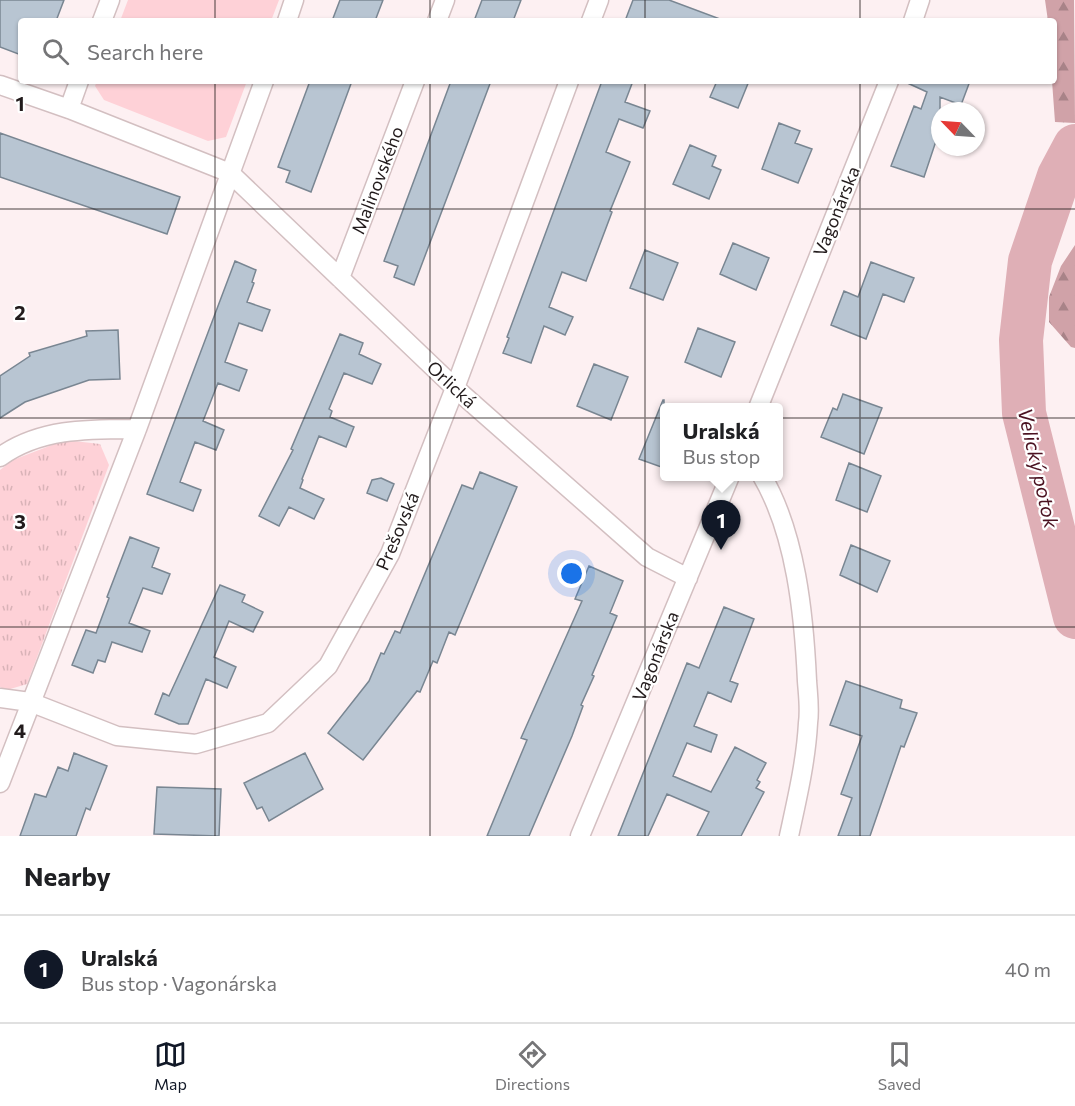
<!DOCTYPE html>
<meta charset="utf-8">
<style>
body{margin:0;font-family:Commissioner,sans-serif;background:#f6f6f6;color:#202124}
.compass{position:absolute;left:931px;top:102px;width:54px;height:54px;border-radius:50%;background:#fff;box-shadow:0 2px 4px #0004;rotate:295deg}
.you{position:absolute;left:572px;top:574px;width:21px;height:21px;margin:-15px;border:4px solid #fff;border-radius:50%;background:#1a73e8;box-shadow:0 0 0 9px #1a73e833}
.badge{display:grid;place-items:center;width:39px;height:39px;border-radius:50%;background:#111827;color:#fff;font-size:20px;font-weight:700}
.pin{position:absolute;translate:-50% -50px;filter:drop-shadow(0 2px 3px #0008)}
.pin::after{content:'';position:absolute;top:32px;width:21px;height:18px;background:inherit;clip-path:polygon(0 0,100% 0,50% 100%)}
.popup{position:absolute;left:660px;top:403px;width:123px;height:78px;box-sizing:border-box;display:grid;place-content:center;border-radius:6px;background:#fff;filter:drop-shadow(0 2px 4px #0005);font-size:20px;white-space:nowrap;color:#757577}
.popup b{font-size:22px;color:#202124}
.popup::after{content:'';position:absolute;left:50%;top:100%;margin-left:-12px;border:12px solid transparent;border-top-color:#fff}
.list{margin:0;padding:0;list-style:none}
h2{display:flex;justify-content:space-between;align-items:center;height:78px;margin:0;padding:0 24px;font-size:26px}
h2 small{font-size:20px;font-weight:400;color:#757577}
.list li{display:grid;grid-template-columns:39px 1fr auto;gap:18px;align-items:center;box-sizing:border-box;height:108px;padding:0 24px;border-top:2px solid #e0e0e0}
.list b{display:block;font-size:22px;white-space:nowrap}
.list p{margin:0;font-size:20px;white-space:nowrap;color:#757577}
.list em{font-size:20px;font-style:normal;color:#757577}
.icon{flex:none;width:33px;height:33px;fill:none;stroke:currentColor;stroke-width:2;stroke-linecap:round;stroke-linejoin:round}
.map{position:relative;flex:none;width:1075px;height:836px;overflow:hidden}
.search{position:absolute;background:#fff;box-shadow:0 2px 4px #0004;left:18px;right:18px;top:18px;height:66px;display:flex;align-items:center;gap:15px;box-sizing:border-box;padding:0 21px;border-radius:6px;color:#757577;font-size:22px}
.sheet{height:186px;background:#fff}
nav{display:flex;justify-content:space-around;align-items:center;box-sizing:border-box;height:84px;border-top:2px solid #e0e0e0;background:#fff;font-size:16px;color:#757577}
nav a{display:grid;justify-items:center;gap:3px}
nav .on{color:#111827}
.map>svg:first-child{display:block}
.grass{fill:url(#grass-tufts)}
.forest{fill:url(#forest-firs)}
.park{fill:#fed1d7}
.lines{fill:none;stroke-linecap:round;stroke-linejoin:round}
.river{stroke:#dfafb6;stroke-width:44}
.building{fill:#b8c5d2;stroke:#798692;stroke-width:1.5}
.minor-casing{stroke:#d3bfc1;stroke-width:21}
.minor{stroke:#fff;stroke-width:18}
.grid{fill:none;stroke:#221b1c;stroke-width:1.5;stroke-opacity:0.55}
.labels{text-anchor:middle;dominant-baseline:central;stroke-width:4.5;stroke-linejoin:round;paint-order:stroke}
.street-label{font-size:18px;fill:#221b1c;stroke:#fff}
.water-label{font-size:20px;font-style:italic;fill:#4b1221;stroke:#fff}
.grid-label{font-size:20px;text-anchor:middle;font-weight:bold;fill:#221b1c;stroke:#fff;stroke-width:4.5;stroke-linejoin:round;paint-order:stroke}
</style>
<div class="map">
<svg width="1075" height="836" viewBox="0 0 1075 836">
<defs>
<pattern id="grass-tufts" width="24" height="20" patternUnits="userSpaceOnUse" patternTransform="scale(1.5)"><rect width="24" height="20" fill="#fed1d7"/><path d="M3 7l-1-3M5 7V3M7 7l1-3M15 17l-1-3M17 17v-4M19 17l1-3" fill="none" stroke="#d9b3b8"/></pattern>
<pattern id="forest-firs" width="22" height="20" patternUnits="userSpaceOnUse" patternTransform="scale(1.5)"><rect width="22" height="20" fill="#d0a2a8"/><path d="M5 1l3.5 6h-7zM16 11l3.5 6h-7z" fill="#a88388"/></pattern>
</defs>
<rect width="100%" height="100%" fill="#fdf0f2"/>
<path class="grass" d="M65 440 100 444 109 465 27 684 7 690 0 687V470L13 460Z"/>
<path class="forest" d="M1045 0H1074L1075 123 1055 122 1052 81H1054V21H1048Z
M1075 245V348L1071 347 1049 322V297L1061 266Z"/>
<path class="park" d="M128 0H279L271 21H120Z
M97 81H247L226 137 208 141 104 100 95 86Z"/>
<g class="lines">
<path class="river" d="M1075 146 1059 176 1030 261 1021 340 1024 413 1075 617"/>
</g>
<path class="building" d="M0 0H64L56 21H21V55L0 47Z
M340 0H383L375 21H332Z
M482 0H521L513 21H474Z
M633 0H669L720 19V21H625Z
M310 81H352L311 192 286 182 290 171 278 167Z
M451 81H491L414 285 394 277 398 266 384 261Z
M602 81H633L625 102 650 111 643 128 619 119 606 152 630 162 610 211 612 212 586 281 562 272 549 307 573 317 565 335 544 326 531 363 503 353 509 338 507 337Z
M717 81H749L738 108 710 97Z
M903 81H970L961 105 940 97V129L924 177 891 166 914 106 921 109 927 92Z
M779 123 800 131 795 143 812 149 798 183 762 169Z
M0 133 180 197 167 234 0 177Z
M690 145 716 156 712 166 721 170 709 199 673 184Z
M733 243 769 258 756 290 720 274Z
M645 250 678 263 663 300 630 288Z
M235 261 256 270 252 282 254 283 247 302 270 310 262 331 239 323 225 362 247 370 239 391 218 383 203 421 224 430 216 450 195 442 180 482 201 490 193 511 147 494Z
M871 262 914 278 904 302 883 294 866 339 831 325 844 291 858 297Z
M698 328 735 342 721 377 685 362Z
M118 330 120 379 89 380 25 402 0 418V376L30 356 29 353 87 336 86 331Z
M340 334 363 343 359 354 381 364 372 384 344 373 329 409 332 411 330 417 354 427 346 447 319 436 302 479 303 480 300 488 324 499 314 519 289 507 279 526 259 516 293 450 291 449Z
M594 364 628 377 611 420 577 406Z
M843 394 882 408 864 454 821 437 833 408 837 410Z
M663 400H664V468L639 459Z
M849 463 881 476 867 512 836 500Z
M480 472 517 487 455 635 449 632 437 663 433 661 420 692 417 691 363 760 328 733 369 681 381 653 384 654 395 631 400 633 462 485 473 489Z
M381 478 394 484 387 501 367 493 372 480Z
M130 537 159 548 152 567 170 574 162 594 143 588 129 623 150 631 142 652 112 642 105 662 98 660 93 673 72 665 86 630 96 633 109 598 107 597Z
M851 545 890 561 877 592 840 575Z
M589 566 623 581 610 613 617 616 592 675 594 676 581 705 583 706 572 736 529 836H487L527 740 521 738 582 601 575 599Z
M220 585 245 595 242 602 263 612 253 632 229 621 214 657 236 667 227 688 206 679 188 724H179L155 714 163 693 169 696Z
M724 607 754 619 730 681 738 684 731 702 708 692 694 726 717 735 711 752 687 743 673 776 711 792 735 747 766 763 757 780 760 782 756 788 764 792 741 836H697L709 812 667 794 648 836H618L687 663 699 668Z
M846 681 902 700 900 708 917 713 904 747 901 746 870 836H838L852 798 841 794 862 736 830 725Z
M74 753 107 766 90 810 86 808 76 836H20L35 794 46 797 58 767 68 771Z
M305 753 323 789 269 821 262 807 257 809 244 783Z
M157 787 221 789 219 836 154 834Z"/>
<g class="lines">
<g class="minor-casing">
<path id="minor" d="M102 21 110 0
M287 21 294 0
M437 21 445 0
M591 21 599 0
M913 21 920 0
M0 85 69 109 230 173 455 388 647 557 688 578
M69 109 79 81
M340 278 415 81
M758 408 889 81
M0 457C40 428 90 429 137 429
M762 476C796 534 804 615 807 681 808 695 810 709 808 723 806 761 797 799 789 836
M0 698 30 702 117 736 196 744 268 723 328 666 390 554 455 388 569 81
M0 783 137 429 264 81
M580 836 730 476"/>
</g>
<use href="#minor" class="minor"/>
</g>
<path class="grid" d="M215 0V21M430 0V21M645 0V21M860 0V21M215 81V836M430 81V836M645 81V836M860 81V836M0 209H1075M0 418H1075M0 627H1075"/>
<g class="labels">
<g class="street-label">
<text transform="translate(377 180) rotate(-69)">Malinovského</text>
<text transform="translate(836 211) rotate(-68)">Vagonárska</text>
<text transform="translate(452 384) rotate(43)">Orlická</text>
<text transform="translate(397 531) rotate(-67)">Prešovská</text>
<text transform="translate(655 656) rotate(-68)">Vagonárska</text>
</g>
<g class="water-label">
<text transform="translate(1039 468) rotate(77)">Velický potok</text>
</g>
</g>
<g class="grid-label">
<text x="20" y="111">1</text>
<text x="20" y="320">2</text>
<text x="20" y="529">3</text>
<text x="20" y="738">4</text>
</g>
</svg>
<svg class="compass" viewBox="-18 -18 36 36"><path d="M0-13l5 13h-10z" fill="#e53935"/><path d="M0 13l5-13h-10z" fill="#757577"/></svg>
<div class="you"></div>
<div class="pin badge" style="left:721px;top:550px">1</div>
<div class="popup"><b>Uralská</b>Bus stop</div>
<div class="search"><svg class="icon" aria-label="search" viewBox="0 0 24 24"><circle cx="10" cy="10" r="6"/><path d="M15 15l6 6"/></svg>Search here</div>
</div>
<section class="sheet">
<h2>Nearby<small></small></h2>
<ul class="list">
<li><span class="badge">1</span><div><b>Uralská</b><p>Bus stop · Vagonárska</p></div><em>40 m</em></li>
</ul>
</section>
<nav>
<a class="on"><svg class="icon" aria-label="map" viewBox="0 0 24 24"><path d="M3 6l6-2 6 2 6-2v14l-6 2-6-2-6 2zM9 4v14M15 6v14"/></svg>Map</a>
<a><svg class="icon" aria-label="directions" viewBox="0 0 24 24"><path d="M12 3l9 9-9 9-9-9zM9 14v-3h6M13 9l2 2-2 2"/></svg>Directions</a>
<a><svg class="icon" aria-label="saved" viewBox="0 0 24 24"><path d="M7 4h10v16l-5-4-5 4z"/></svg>Saved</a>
</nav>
